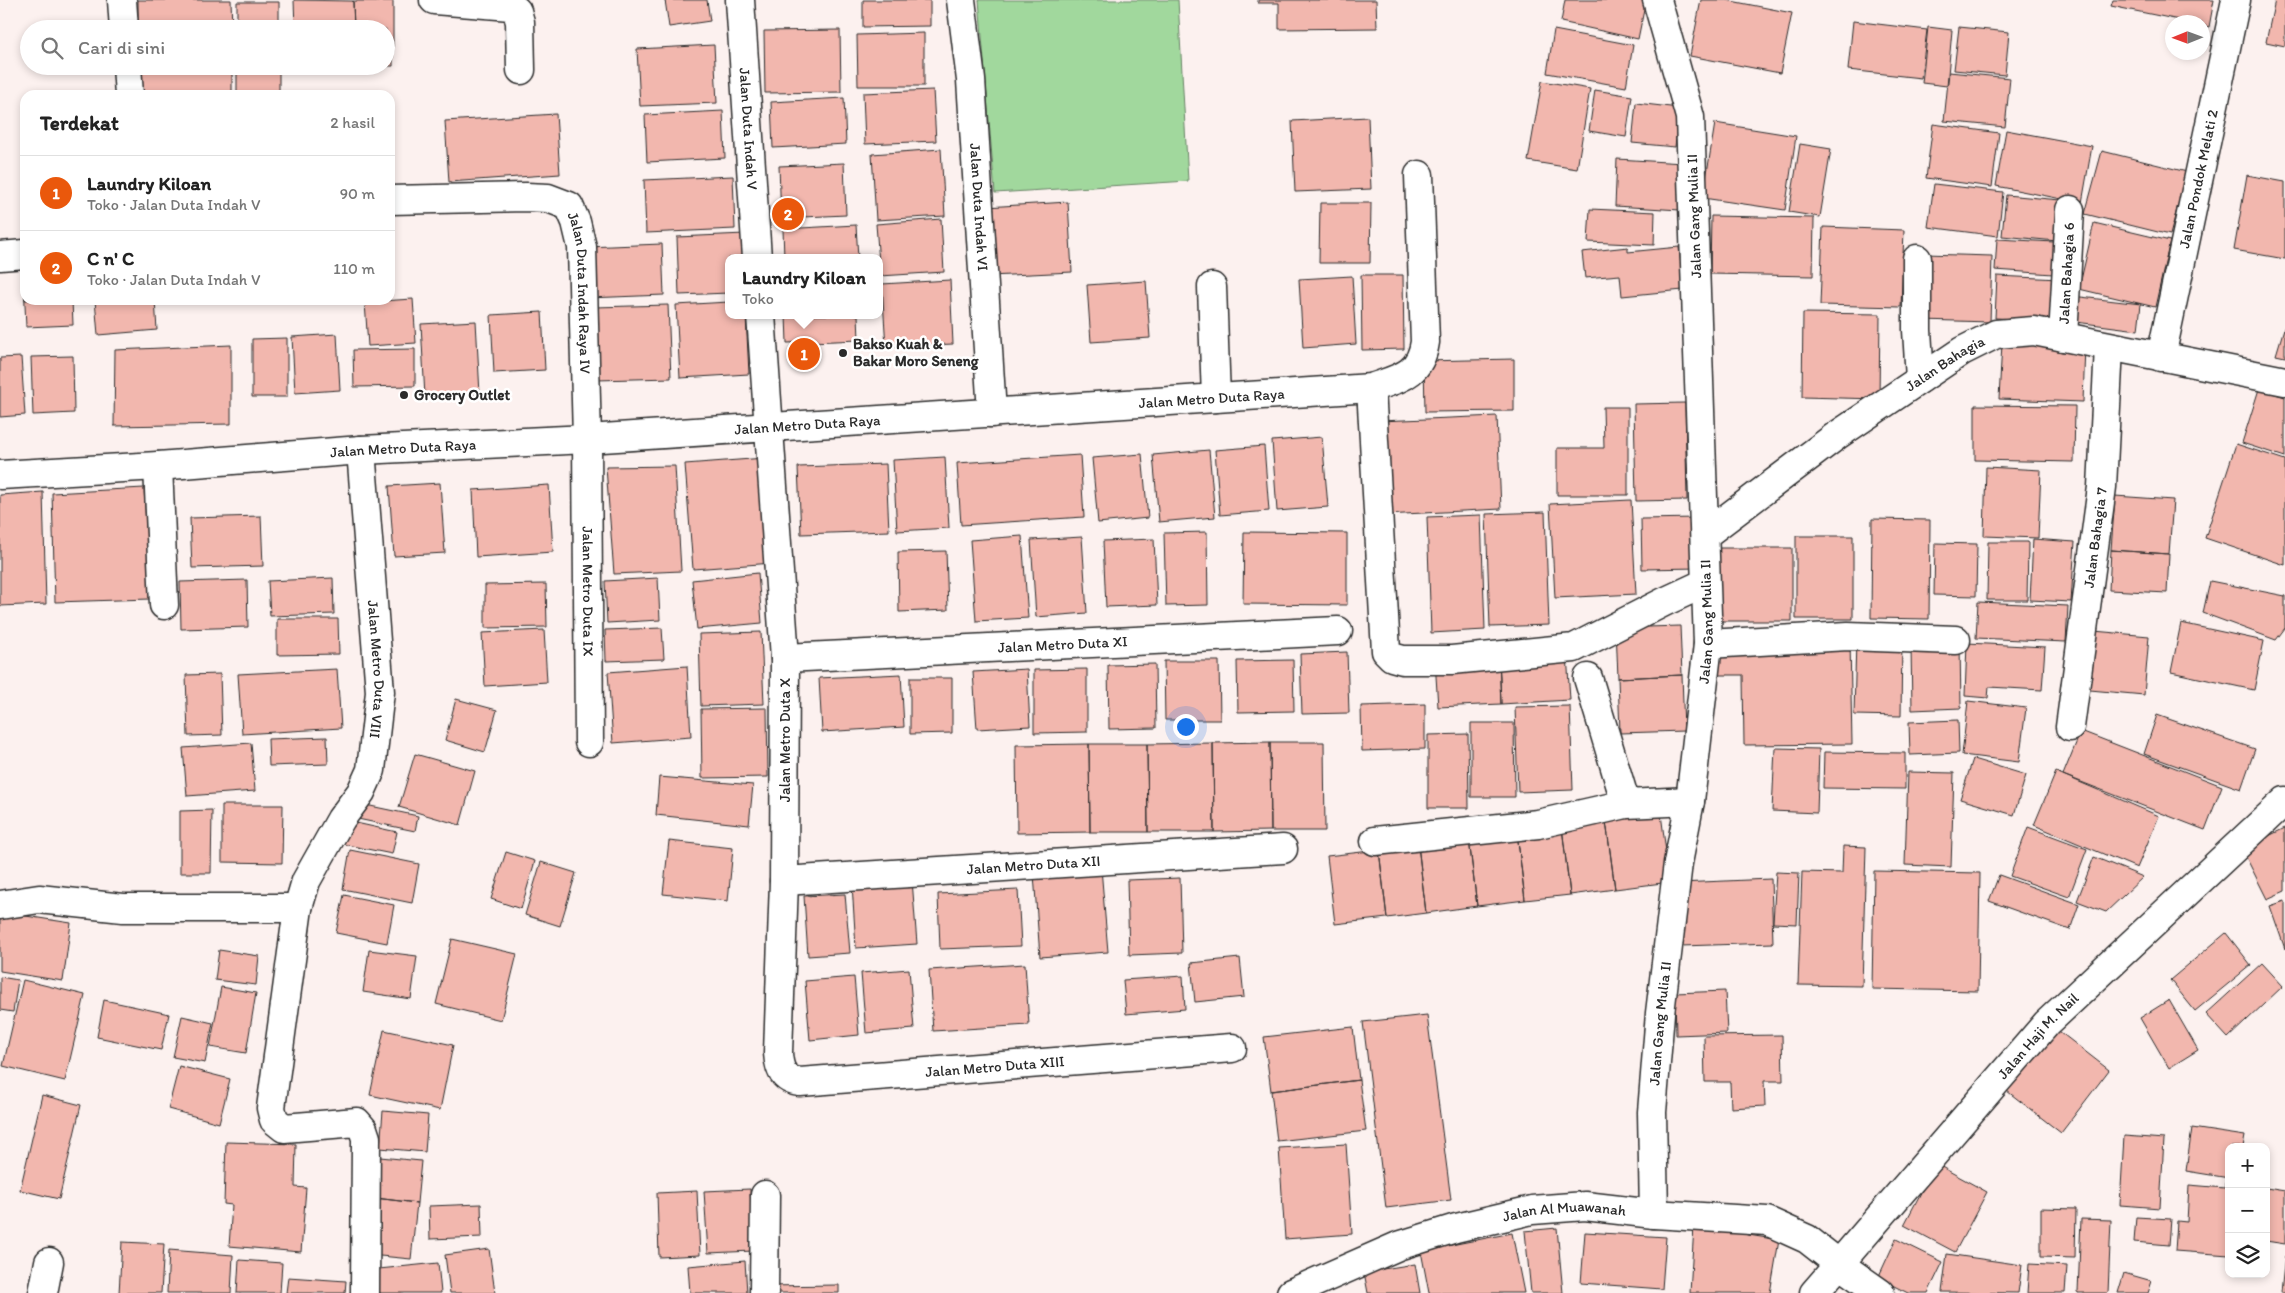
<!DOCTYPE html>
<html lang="id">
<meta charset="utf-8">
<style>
body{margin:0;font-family:Itim,sans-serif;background:#f6f6f6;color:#222}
.controls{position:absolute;right:15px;bottom:15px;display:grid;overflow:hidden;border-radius:10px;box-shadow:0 2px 8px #0003}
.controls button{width:45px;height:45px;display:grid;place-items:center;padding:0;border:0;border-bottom:1px solid #e0e0e0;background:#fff;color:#222;font:25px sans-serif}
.compass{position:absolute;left:2165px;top:15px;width:45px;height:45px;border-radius:50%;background:#fff;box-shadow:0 2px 8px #0003;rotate:269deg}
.you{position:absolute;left:1185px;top:726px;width:18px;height:18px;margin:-12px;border:4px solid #fff;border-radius:50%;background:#1a73e8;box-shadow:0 0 0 8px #1a73e833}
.badge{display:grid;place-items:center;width:32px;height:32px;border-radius:50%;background:#ea580c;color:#fff;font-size:16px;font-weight:700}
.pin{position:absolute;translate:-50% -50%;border:2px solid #fff;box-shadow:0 1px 5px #0006}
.popup{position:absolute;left:725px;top:254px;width:158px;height:65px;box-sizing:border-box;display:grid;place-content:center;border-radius:10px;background:#fff;filter:drop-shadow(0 1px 4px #0005);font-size:16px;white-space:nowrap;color:#767676}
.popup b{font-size:19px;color:#222}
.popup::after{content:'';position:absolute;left:50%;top:100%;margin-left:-10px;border:10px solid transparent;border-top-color:#fff}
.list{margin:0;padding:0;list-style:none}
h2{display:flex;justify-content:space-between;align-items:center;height:65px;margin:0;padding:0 20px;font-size:21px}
h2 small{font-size:16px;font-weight:400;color:#767676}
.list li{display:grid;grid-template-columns:32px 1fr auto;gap:15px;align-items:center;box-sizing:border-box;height:75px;padding:0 20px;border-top:1px solid #e0e0e0}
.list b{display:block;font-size:19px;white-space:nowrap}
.list p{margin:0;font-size:16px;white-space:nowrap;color:#767676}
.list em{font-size:16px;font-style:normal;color:#767676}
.icon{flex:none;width:28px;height:28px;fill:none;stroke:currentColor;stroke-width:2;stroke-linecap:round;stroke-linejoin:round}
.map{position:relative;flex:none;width:2285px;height:1293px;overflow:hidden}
.search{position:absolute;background:#fff;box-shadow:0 2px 8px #0003;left:20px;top:20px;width:375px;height:55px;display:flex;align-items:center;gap:12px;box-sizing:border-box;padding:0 18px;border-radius:28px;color:#767676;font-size:19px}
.panel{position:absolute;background:#fff;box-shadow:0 2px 8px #0003;left:20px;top:90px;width:375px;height:215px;border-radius:15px}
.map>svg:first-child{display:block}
.green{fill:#a1d89d;stroke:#668264}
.building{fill:#f2b7ae;stroke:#2b2b2b}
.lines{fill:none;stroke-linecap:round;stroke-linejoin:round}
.minor-casing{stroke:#2b2b2b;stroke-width:31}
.major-casing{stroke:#2b2b2b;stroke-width:31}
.minor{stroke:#fff;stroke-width:28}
.major{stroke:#fff;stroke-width:28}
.poi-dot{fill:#2b2b2b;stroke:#fff;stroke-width:2}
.labels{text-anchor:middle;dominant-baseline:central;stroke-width:5;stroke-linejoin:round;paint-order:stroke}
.street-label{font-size:15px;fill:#2b2b2b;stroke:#fff}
.poi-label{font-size:15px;font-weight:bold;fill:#2b2b2b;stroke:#fff;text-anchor:start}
</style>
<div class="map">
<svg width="2285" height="1293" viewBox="0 0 2285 1293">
<rect width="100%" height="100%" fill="#fcf1ef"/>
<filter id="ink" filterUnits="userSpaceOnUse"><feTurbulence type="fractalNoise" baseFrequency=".02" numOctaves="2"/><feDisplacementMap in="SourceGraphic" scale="10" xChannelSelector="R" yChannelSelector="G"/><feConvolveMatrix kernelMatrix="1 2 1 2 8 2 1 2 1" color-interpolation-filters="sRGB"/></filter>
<g filter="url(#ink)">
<path class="green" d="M979 0H1178L1188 181 995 193Z"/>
<path class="building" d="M138 0H231L232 29H138Z
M294 0 353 1 354 29H295Z
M665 0H707L710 21 669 27Z
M863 0H930V26L863 27Z
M1258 0H1376L1377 28 1279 29V3H1258Z
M1565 0H1646L1638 39 1561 22Z
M1701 0H1726L1792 13 1780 73 1690 56Z
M2113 0H2214L2209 27 2202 25V22H2189L2111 6Z
M2275 0H2285V46L2266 42Z
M353 1H393V66H386V29H354Z
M237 2H279V29H237Z
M1853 21 1927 30 1921 78 1848 70Z
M1928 27 1952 30 1947 86 1922 83Z
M1959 27 2009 32 2005 75 1954 70Z
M840 30 841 92 765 93 764 31Z
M1554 30 1633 45 1626 87 1547 73Z
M924 33V86H858L857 35Z
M714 45 717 103 640 106 637 49Z
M138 66H232V95H138Z
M237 66H279V95H237Z
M1949 72 2010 78 2005 127 1944 121Z
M1542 81 1590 89 1577 169 1528 161Z
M933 90 936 141 865 144 863 93Z
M1595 90 1632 96 1626 137 1589 131Z
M844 98 846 144 773 148 771 102Z
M1636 103 1679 108 1675 147 1632 143Z
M723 111 725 158 647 162 645 115Z
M556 114 560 174 449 182 445 121Z
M1368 117 1371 189 1295 192 1292 121Z
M1715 123 1796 136 1785 210 1703 198Z
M1933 124 1999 133 1992 187 1926 178Z
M2006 130 2092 146 2082 203 1996 186Z
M1800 144 1831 149 1820 217 1789 212Z
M941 149 945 216 876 220 872 154Z
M2102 151 2187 172 2170 235 2085 214Z
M1617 159 1683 163 1680 210 1615 206Z
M844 163 846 215 781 218 779 166Z
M2247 175 2285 182V259L2234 250Z
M733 176 735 229 646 233 644 180Z
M1934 184 2003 192 1998 236 1928 227Z
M2006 195 2060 200 2057 241 2002 236Z
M1068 202 1072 272 990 276 986 207Z
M1320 203H1371L1370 263H1319Z
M1590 209 1655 212 1654 245 1588 242Z
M1711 216 1814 218 1813 276 1710 274Z
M941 219 944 272 880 276 876 224Z
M2094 223 2170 241 2155 307 2079 289Z
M856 225 858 258H784L783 229Z
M1823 227 1904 230 1901 307 1820 305Z
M745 234 746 258H729V293L679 295 677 237Z
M1997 239 2054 242 2053 274 1995 270Z
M662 244 664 295 588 298 586 247Z
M1628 247V252L1679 247 1683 290 1622 296 1620 275 1585 278 1582 252Z
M1925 254 1992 256 1990 322 1922 320Z
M23 260H25V300H72L73 325 26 327Z
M1361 275H1403L1404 349 1362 350Z
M1352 276 1356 344 1303 348 1299 279Z
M1997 276 2059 279 2057 321 1995 318Z
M950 280 953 344 886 347 882 284Z
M1146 281 1150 338 1091 342 1087 285Z
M2072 296 2141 304 2138 330 2068 321Z
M413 299 416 343 368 346 365 302Z
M95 300H155L157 330 98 335Z
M729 302V315H746L749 374 680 378 676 305Z
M668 305 671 378 597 380 595 307Z
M542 312 545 370 494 373 491 315Z
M1803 313 1880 314 1879 399 1802 397Z
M786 315H858L859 340 787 343Z
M476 321 480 394 425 397 421 324Z
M2285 325V357L2276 355Z
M337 334 340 390 295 393 292 337Z
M287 338V397H252V339Z
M2002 343 2085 345 2083 402 1999 399Z
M231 345V424L114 426 115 350Z
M415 349V386L354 387 353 350Z
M73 356 74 413 33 415 31 357Z
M21 357 25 415 0 417V358Z
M1514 359V411L1425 412 1424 361Z
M2259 389 2285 397V457L2242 443Z
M1685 403 1687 500 1636 501 1634 404Z
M1975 405 2075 406 2074 462 1975 460Z
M1603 407H1628V495H1557V448H1604Z
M1497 416 1501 509 1385 515 1380 421Z
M1322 437 1328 507 1277 511 1272 441Z
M2236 444 2285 460V565L2205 538Z
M1264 446 1269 511 1220 515 1215 450Z
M1209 450 1215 517 1159 522 1153 455Z
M1142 454 1148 518 1098 523 1092 458Z
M1080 455 1084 517 961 525 957 463Z
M945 457 949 528 897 531 893 460Z
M765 458 773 563 693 569 685 464Z
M886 464 889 531 801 534 798 467Z
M675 466 681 571 614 574 606 467Z
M1986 467 2041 470 2038 538 1984 536Z
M440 483 445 553 394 556 389 486Z
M549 485 553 552 476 557 473 490Z
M144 488 150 599 55 602 52 493Z
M43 492 46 604 0 606V495Z
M2115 496 2173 500 2169 554 2111 550Z
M1631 500 1636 594 1555 598 1550 504Z
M1545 512 1549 625 1490 627 1486 514Z
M1481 515 1485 630 1431 633 1427 517Z
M261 516 263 566 192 568 190 518Z
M1697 518 1698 568 1642 569 1641 519Z
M1872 519 1930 520 1929 619 1871 618Z
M1207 532 1208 605 1166 606 1164 533Z
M1244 532 1347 533V605L1243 604Z
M1022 536 1028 618 976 621 970 540Z
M1796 536H1853V619H1796Z
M1082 537 1087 613 1036 617 1031 540Z
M1154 539 1157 605 1106 607 1103 541Z
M2033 539 2075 542 2071 602 2030 600Z
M1988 542H2028L2027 600H1987Z
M1935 543 1977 544 1976 596 1934 595Z
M1717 548H1792V621H1717Z
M2111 550 2169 554 2167 593 2109 590Z
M946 551 948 610 899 612 898 552Z
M758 573 762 623 697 629 692 580Z
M333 578 334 614 270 616 268 581Z
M658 578 660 620 607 623 605 581Z
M247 580 248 627 181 629 180 582Z
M2210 581 2285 596V628L2276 640 2203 613Z
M546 584 547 627 485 628V585Z
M1978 602 2068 606 2066 642 1976 638Z
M277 619H338L339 654 277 655Z
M2181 623 2264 641 2254 690 2171 672Z
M1680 626 1682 675 1618 678 1616 628Z
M662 628 664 659 606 661 605 630Z
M544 630 547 682 485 686 482 633Z
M2094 631 2149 636 2144 695 2090 690Z
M761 632 764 704 701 706 699 634Z
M1856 639 1902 641 1901 716 1854 715Z
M1850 642 1852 744 1744 745 1743 675H1719L1718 644Z
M1967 643 2045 647 2042 690 1989 687 1988 698 1965 696Z
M1960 645 1961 708 1912 710 1911 646Z
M1347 652 1349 713 1302 714 1300 654Z
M1567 654 1570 700 1501 704 1499 657Z
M1499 657 1501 704 1438 707 1435 661Z
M1293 660 1294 711 1238 712 1237 661Z
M1164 661H1219L1220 720H1165Z
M1155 664 1156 728 1109 729 1108 665Z
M687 666 691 737 613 743 608 672Z
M337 669 341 728 242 734 238 674Z
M1027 669 1030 726 977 729 973 672Z
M1087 669V732L1034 733V670Z
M220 674 222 735 188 736 186 675Z
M901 674 904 727 822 732 819 678Z
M1682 675 1684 731 1620 733 1618 678Z
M910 678H952V733L910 734Z
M456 699 497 710 485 752 445 740Z
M1968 701 2026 708 2019 762 1962 755Z
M1425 704V749L1362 751 1361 706Z
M1570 706 1573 790 1518 792 1515 707Z
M767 708 768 777 702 778 701 709Z
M2157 715 2255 749 2241 789 2144 754Z
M1958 720 1959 753 1910 755 1909 722Z
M1471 723H1514L1515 797H1471Z
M2081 731 2222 786 2205 830 2063 775Z
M1468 734 1469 808H1428V735Z
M327 737 328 764 269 766 268 739Z
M1270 742H1324L1325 831H1271Z
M1270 742 1271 831 1214 832 1213 743Z
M251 743 255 791 187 796 183 748Z
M1213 743 1214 832H1148L1147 744Z
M1089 744H1147L1148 832H1090Z
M1089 744 1090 832 1017 833 1016 745Z
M1775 748 1819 749 1817 813 1772 811Z
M1824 752 1905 753V789L1823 788Z
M415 754 475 771 460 825 399 807Z
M1973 759 2026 775 2014 815 1960 799Z
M1908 772 1954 773 1951 867 1905 865Z
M2056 772 2159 816 2137 868 2034 825Z
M659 777 753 785 749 825 656 815Z
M356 803 418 816 415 831 353 818Z
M222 805H283L282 863 222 862Z
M212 810 211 873H180V811Z
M1661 814 1670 882 1615 889 1606 821Z
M347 821 397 832 392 854 342 844Z
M1606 821 1615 889 1570 895 1562 827Z
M1562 827 1570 895 1525 900 1517 832Z
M2028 827 2087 849 2069 897 2010 876Z
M2285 828V891L2267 899 2242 849Z
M1517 832 1525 900 1477 906 1469 839Z
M1469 839 1477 906 1426 913 1418 845Z
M669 841 733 848 728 901 663 894Z
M1418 845 1426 913 1387 918 1379 850Z
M1843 846 1866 847 1862 986 1798 985 1802 872 1842 873Z
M350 850 419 864 412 903 343 889Z
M1379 850 1387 918 1335 924 1327 856Z
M506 852 535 861 521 909 491 899Z
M2094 857 2143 877 2106 912 2077 901Z
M541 862 576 873 560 926 525 915Z
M1101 868 1108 952 1040 957 1034 874Z
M1874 871 1980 873 1978 991 1872 989Z
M1776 872 1799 873 1797 924 1773 923Z
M1999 875 2079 904 2070 930 1989 901Z
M1180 878 1182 953 1129 955 1127 880Z
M1771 879 1773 943 1681 946 1679 883Z
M912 880 917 944 856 948 852 884Z
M1018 890 1021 946 940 949 938 894Z
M845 894 850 953 808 956 804 896Z
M344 895 394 905 387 943 336 933Z
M2285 901V949L2270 906Z
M0 912 71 923 63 981 0 971Z
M2226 933 2251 965 2195 1011 2170 980Z
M452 939 517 954 501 1020 436 1004Z
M219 950 259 956 256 985 215 980Z
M369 950 417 956 411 999 363 992Z
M1240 958 1244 997 1195 1002 1191 963Z
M2262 963 2283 986 2228 1038 2206 1014Z
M1025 964 1029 1025 933 1031 929 970Z
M909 969 914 1029 866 1033 861 973Z
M1183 976 1185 1009 1126 1014 1123 980Z
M0 977 18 980 13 1012 0 1010Z
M854 977 859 1035 810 1040 805 981Z
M23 980 85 995 65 1081 3 1066Z
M221 987 256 993 246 1053 210 1047Z
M1725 991 1727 1033 1676 1035 1675 993Z
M104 1000 169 1014 161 1050 97 1037Z
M2169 1000 2198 1050 2169 1068 2140 1018Z
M1427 1015 1451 1200 1386 1208 1363 1022Z
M182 1016 213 1023 205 1063 173 1057Z
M1353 1027 1359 1080 1271 1091 1264 1037Z
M2055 1028 2109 1070 2061 1133 2007 1091Z
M384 1030 453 1045 440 1110 370 1095Z
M1782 1035 1783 1081H1764L1765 1106 1731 1108 1730 1082H1705L1704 1036Z
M179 1066 230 1079 219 1123 168 1109Z
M1359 1080 1366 1131 1277 1141 1271 1091Z
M42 1095 81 1105 59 1199 20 1190Z
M383 1111 428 1115 425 1152 380 1148Z
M2192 1128 2245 1136 2243 1147H2229V1178L2186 1171Z
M2124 1136 2164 1139 2160 1208 2120 1205Z
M226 1142 296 1144 295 1187 306 1188 301 1252 229 1246 232 1205 224 1204Z
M1346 1144 1352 1234 1285 1239 1279 1148Z
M380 1157 421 1161 417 1203 375 1198Z
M1936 1164 1987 1192 1955 1252 1904 1225Z
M2225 1183H2229V1255L2175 1251 2177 1221 2187 1222 2189 1185 2225 1188Z
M2266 1188 2285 1191V1244L2266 1241Z
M750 1189 753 1251 708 1253 704 1191Z
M697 1191 700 1255 659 1257 657 1193Z
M375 1198 417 1203 411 1259 370 1255Z
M481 1204 482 1237 430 1239 429 1206Z
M2041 1208 2076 1209 2075 1258 2041 1257Z
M2136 1217 2171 1219 2169 1245 2134 1242Z
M2081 1219 2111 1220 2108 1293H2078Z
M1694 1226 1779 1240 1770 1293H1690Z
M1557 1228 1563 1293H1531L1525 1231Z
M1585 1232 1666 1237 1662 1289 1581 1283Z
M1512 1233 1524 1293H1429L1421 1251Z
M1896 1239 1943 1262 1928 1293H1908L1878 1278Z
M122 1242 164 1244 161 1293H119Z
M489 1249 495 1293H450L445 1255Z
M169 1250 233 1255 231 1293H167Z
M1947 1254 2022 1265 2018 1293 1942 1292Z
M2285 1256V1293H2281Z
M239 1260 282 1263 280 1293H237Z
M745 1261 747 1293H690L688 1266Z
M438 1263 441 1293H372L369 1270Z
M1415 1264 1420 1293H1368L1364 1272Z
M2029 1264 2067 1266 2065 1293H2027Z
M2124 1273 2152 1281 2148 1293H2118Z
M288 1277 346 1281 345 1293H286Z
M839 1285V1293H765V1286Z"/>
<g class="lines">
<g class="minor-casing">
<g id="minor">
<path d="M122 0 124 29"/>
<path d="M434 0 511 6 517 11 520 22 521 70"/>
<path id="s1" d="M740 0 757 258"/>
<path id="s2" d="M961 0 971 80 992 413"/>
<path d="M127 66 129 95"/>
<path id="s3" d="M390 200 526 197 548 198 569 206 576 222 582 247 587 439 589 742"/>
<path d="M0 256 25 254"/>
<path d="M1917 259V330L1920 379"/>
<path d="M1212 287 1216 398"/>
<path id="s4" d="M761 315 785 658 784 881 778 1053C779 1069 783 1080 800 1082L1232 1048"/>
<path id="s5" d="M2063 337 2070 210"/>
<path id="s6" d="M2161 357 2236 0"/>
<path d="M1371 388 1386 651 1392 657 1403 660H1452L1574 648 1664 602 1705 583"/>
<path id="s7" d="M361 450 380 692 371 770 361 792 341 819 306 881 298 908 271 1108 274 1120 284 1128 357 1122 363 1129 366 1138 365 1293"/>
<path d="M158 466 164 605"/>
<path id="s8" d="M0 475 158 466 361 450 587 439 1371 388C1399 378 1420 376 1425 342L1419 175"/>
<path id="s9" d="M1706 534 1836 436 1962 351 1996 334 2034 331 2285 381"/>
<path d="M1708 644 1848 636 1956 640"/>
<path id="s10" d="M785 658 1338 631"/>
<path d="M1588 678 1626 804"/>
<path id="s11" d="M2070 727 2102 487 2109 347"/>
<path d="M1375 841 1538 824 1626 804 1690 801"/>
<path id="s12" d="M784 881 1283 849"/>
<path d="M0 905 39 899 123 908H298"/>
<path id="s13" d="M1654 1214 1652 1112 1660 1013 1678 863 1690 801 1708 644 1690 117 1657 0"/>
<path d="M43 1293 49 1262"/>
<path d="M764 1293 765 1195"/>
<path id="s14" d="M1291 1293 1398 1246 1456 1228 1532 1210 1585 1206 1654 1214 1767 1221 1807 1239 1839 1264"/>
</g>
</g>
<g class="major-casing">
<g id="major">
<path d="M1839 1264 1880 1293"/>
<path id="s15" d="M1814 1293 2047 1023 2285 801"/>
</g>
</g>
<use href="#minor" class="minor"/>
<use href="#major" class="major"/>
</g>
</g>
<g class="poi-dot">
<circle cx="843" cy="353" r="5"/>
<circle cx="404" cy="395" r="5"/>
</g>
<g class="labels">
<g class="street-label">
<text stroke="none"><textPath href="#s1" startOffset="129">Jalan Duta Indah V</textPath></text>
<text stroke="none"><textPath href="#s6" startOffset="182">Jalan Pondok Melati 2</textPath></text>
<text stroke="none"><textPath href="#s2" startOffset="208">Jalan Duta Indah VI</textPath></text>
<text transform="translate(1694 216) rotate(-92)">Jalan Gang Mulia II</text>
<text stroke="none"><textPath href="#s5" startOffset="64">Jalan Bahagia 6</textPath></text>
<text stroke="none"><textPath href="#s3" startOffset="269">Jalan Duta Indah Raya IV</textPath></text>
<text stroke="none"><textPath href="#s9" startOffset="294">Jalan Bahagia</textPath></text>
<text stroke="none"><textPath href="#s8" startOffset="1214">Jalan Metro Duta Raya</textPath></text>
<text stroke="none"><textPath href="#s8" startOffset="809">Jalan Metro Duta Raya</textPath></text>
<text stroke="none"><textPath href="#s8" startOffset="404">Jalan Metro Duta Raya</textPath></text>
<text stroke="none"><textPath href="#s11" startOffset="191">Jalan Bahagia 7</textPath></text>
<text stroke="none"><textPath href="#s3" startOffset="568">Jalan Metro Duta IX</textPath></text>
<text stroke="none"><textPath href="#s13" startOffset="596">Jalan Gang Mulia II</textPath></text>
<text stroke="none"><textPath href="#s10" startOffset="278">Jalan Metro Duta XI</textPath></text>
<text stroke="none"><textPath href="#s7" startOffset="220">Jalan Metro Duta VIII</textPath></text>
<text transform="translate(785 740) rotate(-90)">Jalan Metro Duta X</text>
<text stroke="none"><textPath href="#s12" startOffset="250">Jalan Metro Duta XII</textPath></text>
<text stroke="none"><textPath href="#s13" startOffset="191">Jalan Gang Mulia II</textPath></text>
<text stroke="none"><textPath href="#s15" startOffset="341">Jalan Haji M. Nail</textPath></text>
<text stroke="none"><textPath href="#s4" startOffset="975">Jalan Metro Duta XIII</textPath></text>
<text stroke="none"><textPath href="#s14" startOffset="288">Jalan Al Muawanah</textPath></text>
</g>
<g class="poi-label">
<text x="853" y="344">Bakso Kuah &amp;<tspan x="853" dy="17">Bakar Moro Seneng</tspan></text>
<text x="414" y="395">Grocery Outlet</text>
</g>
</g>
</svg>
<div class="controls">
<button>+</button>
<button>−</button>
<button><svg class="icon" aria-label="layers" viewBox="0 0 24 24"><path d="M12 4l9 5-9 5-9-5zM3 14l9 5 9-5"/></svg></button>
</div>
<svg class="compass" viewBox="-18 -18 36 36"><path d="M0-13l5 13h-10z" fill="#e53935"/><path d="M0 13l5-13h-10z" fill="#767676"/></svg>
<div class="you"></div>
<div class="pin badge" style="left:804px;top:354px">1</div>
<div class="popup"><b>Laundry Kiloan</b>Toko</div>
<div class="pin badge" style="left:788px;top:214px">2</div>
<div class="search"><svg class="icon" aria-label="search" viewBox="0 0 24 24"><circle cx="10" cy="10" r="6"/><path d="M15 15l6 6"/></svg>Cari di sini</div>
<section class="panel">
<h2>Terdekat<small>2 hasil</small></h2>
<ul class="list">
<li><span class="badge">1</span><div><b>Laundry Kiloan</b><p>Toko · Jalan Duta Indah V</p></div><em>90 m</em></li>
<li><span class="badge">2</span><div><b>C n' C</b><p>Toko · Jalan Duta Indah V</p></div><em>110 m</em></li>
</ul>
</section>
</div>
